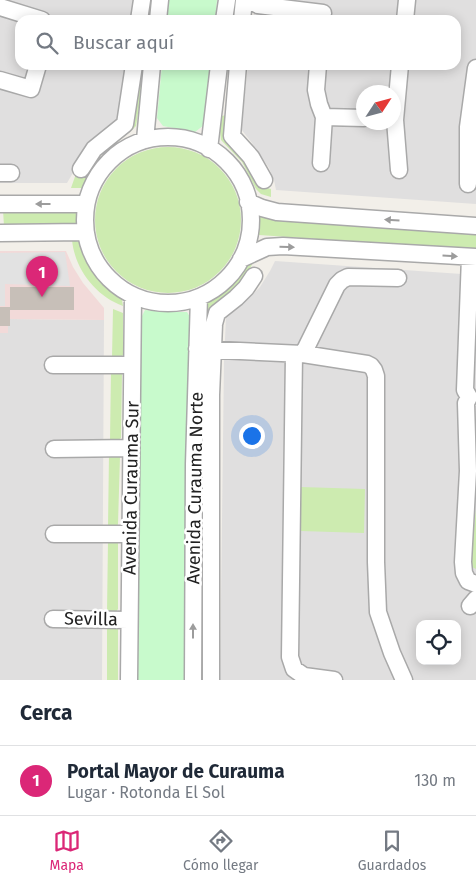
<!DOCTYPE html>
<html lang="es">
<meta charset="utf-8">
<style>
body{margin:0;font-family:"Fira Sans",sans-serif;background:#f6f6f7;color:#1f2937}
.controls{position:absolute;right:15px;bottom:15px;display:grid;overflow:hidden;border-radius:10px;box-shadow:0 2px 12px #0003}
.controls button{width:45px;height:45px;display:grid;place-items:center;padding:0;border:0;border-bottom:1px solid #e0e1e3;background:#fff;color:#1f2937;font:25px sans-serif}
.compass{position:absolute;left:356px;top:85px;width:45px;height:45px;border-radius:50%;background:#fff;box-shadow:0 2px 12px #0003;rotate:54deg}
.you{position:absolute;left:251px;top:435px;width:18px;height:18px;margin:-12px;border:4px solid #fff;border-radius:50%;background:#1a73e8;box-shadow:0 0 0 8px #1a73e833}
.badge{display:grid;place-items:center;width:32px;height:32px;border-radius:50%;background:#db2777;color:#fff;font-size:16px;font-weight:700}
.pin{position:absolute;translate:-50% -41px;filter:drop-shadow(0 1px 2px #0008)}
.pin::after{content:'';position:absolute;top:26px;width:18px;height:15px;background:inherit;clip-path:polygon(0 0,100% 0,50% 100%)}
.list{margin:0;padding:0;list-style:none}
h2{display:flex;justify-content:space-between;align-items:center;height:65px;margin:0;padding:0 20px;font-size:21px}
h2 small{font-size:16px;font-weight:400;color:#747a83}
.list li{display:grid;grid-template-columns:32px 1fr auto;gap:15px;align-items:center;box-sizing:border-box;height:70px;padding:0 20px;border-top:1px solid #e0e1e3}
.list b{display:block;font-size:19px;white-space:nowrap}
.list p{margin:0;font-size:16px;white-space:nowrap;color:#747a83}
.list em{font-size:16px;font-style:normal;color:#747a83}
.icon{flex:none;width:28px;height:28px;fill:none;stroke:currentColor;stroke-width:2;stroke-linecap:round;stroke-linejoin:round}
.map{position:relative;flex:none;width:476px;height:680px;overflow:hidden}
.search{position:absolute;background:#fff;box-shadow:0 2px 12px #0003;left:15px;right:15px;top:15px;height:55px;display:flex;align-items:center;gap:12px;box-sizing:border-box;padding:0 18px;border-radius:15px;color:#747a83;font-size:19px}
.sheet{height:135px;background:#fff}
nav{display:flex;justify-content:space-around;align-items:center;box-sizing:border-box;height:70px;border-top:1px solid #e0e1e3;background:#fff;font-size:14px;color:#747a83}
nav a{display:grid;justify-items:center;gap:2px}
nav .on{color:#db2777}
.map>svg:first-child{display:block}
.residential{fill:#e0dfdf;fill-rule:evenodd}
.commercial{fill:#f2dad9}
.grass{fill:#cdebb0}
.park{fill:#c8facc}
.parking{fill:#e2e2e2}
.building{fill:#c7bfb8}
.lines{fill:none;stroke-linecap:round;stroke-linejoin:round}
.minor-casing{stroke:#a9a9a9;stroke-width:19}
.minor{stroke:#fff;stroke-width:16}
.oneway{fill:#9c9c9c}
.labels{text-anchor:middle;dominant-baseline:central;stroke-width:5;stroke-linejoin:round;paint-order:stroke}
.street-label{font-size:18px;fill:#222;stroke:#fff}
</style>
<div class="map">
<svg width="476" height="680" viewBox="0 0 476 680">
<rect width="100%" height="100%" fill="#f2efe9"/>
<path class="residential" d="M0 0H135L133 20H20V65H128L122 122 88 147 67 183H0Z
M256 0H476V204L276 190 274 180 269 168 252 143 241 129 248 65H456V20H253ZM364 92H394V122H364Z
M275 261 476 275V680H220L224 361 226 317 249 298 260 287 270 271ZM420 624H457V661H420Z
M8 319 104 320 102 680H0V333H8Z"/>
<path class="commercial" d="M0 251H66L73 267 83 283 104 308V320L8 319V333H0Z"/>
<path class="grass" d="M139 80H142L143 82 136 126 132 130 99 157 83 188H71L77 171 128 126Z
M226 115 259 186 271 189V197L261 194 256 189 242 162 221 140 220 131 222 116Z
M95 220a73 73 0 1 1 146 0a73 73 0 1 1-146 0Z
M3 210H77L78 225 4 226Z
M260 217 476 234V250L259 235Z
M72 240 79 242 82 244 92 263 97 271 104 280 121 294 123 306C96 296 75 270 72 240Z
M249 260 253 263 250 268 251 270 246 277 235 288 212 307 206 330 205 302 236 277Z
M113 309 123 313V355L120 358 112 357Z
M111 371H120L122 374 121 438 118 440H110Z
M109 454 118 455 120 457 118 524 117 527 108 526Z
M301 487 365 489 364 533 301 531Z
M476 509V569L470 566Z
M108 540H116L118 542V609L116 612H107Z
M107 625 118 628V680H107Z"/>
<path class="park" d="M169 0H217L215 20H167Z
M162 65H210L204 125 195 132 163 126 157 118Z
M145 310 165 312H187L191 319 186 680H137L140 320Z"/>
<path class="parking" d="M65 252 70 286 5 284V306H0V253Z"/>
<path class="building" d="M10 287H74V310H10V326H0V307H10Z"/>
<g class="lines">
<g class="minor-casing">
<path id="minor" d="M250 0 258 5 323 13
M0 7 42 20
M139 20 142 0
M158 20 160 0
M224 20 227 0
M242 20 244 0
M405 20 407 0
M238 65 232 136 251 157 264 180
M318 65 316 90 319 104 324 117 321 163
M0 80 31 89
M31 89 38 65
M324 117 364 118
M85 220a83 83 0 1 1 166 0a83 83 0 1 1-166 0Z
M145 140 152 65
M209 149 219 65
M81 169 94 149 125 124 134 65
M399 170 395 120 400 65
M0 173H11
M468 184V127L476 68
M248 202 262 208 277 212 476 226
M0 204H86
M0 233 85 232
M470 257 465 390 469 397 466 403 468 471 463 562 464 573 468 581 476 584
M241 259 267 247 283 246 476 257
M197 349 303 354 367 364 371 366 374 370 376 376V562L378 612 392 653 404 680
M294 354 290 657 294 669 304 676 334 680
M303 354 337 285 342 280 348 277 398 278
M53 365H132
M54 449 131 448
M54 534H130
M470 606 476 599
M53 619 129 620
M129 680 133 296
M193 680 194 464 199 297
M211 680V395L214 324 217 313 236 298 246 288 254 276"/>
</g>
<use href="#minor" class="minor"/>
</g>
<defs><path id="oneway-solid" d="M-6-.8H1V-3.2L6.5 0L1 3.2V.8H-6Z" transform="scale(1.25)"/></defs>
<g class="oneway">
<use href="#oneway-solid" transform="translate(43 204) rotate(180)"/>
<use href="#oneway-solid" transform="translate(392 220) rotate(-176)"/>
<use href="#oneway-solid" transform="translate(287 247) rotate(1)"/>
<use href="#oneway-solid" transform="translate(450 256) rotate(3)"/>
<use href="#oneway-solid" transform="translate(193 631) rotate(-90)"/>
</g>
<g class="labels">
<g class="street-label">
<text transform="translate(131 488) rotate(-89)">Avenida Curauma Sur</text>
<text transform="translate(195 488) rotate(-89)">Avenida Curauma Norte</text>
<text transform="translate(91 619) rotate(1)">Sevilla</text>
</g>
</g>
</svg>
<div class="controls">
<button><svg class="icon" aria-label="locate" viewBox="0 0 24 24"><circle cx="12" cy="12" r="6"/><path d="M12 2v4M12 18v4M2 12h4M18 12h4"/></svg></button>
</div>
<svg class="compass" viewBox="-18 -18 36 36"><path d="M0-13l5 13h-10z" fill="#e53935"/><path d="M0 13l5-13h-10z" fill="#747a83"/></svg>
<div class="you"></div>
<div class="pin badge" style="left:42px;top:297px">1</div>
<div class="search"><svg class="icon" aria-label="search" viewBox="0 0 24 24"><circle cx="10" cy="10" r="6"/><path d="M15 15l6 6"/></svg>Buscar aquí</div>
</div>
<section class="sheet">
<h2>Cerca<small></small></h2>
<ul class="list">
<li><span class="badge">1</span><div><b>Portal Mayor de Curauma</b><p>Lugar · Rotonda El Sol</p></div><em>130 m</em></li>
</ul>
</section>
<nav>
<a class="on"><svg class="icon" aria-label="map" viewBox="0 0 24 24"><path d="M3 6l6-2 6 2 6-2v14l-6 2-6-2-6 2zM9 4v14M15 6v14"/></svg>Mapa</a>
<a><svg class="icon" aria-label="directions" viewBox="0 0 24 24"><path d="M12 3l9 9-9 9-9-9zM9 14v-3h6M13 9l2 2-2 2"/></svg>Cómo llegar</a>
<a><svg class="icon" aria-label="saved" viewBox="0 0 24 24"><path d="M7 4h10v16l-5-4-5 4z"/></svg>Guardados</a>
</nav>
